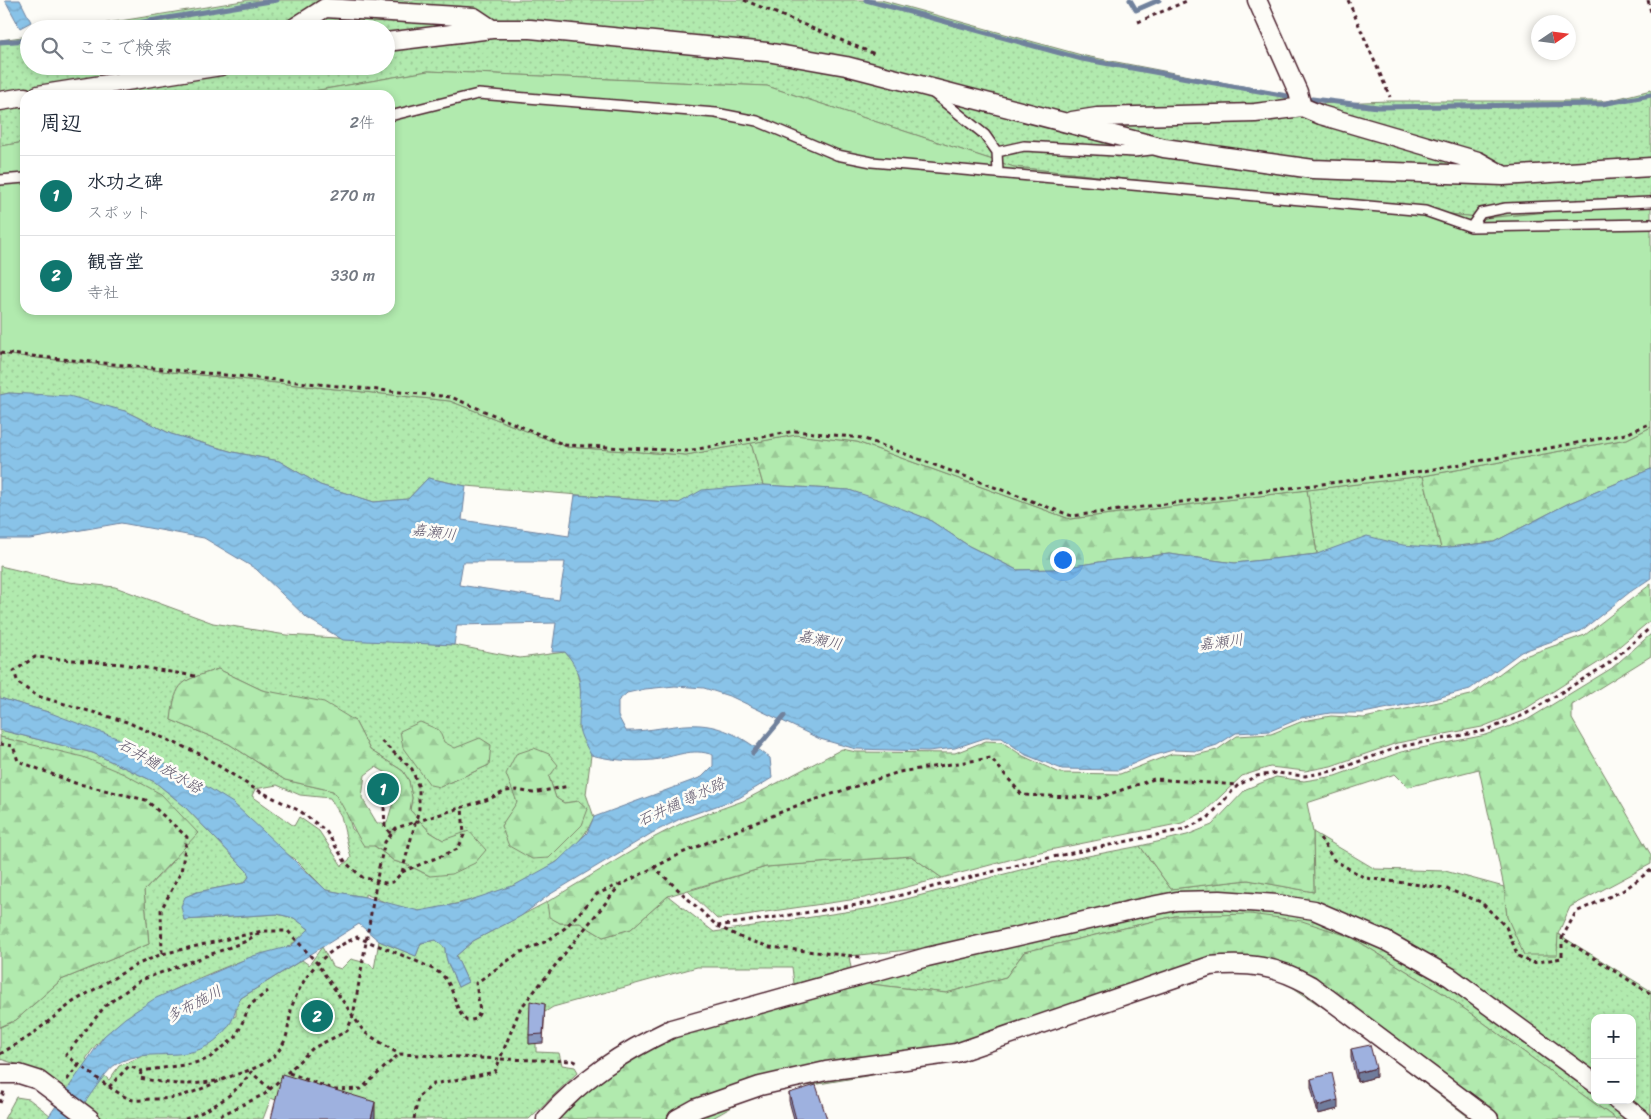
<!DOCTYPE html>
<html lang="ja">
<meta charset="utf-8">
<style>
body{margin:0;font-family:Sriracha,"Klee One",sans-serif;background:#f6f6f7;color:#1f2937}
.controls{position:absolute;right:15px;bottom:15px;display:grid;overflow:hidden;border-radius:10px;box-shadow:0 2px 8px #0003}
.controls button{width:45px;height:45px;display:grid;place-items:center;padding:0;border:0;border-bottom:1px solid #e0e1e3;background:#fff;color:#1f2937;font:25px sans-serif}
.compass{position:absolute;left:1531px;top:15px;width:45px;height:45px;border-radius:50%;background:#fff;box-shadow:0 2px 8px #0003;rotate:77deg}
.you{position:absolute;left:1062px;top:559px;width:18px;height:18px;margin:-12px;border:4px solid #fff;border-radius:50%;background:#1a73e8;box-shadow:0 0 0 8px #1a73e833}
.badge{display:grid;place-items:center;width:32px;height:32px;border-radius:50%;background:#0f766e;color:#fff;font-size:16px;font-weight:700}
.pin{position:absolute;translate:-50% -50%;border:2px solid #fff;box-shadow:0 1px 5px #0006}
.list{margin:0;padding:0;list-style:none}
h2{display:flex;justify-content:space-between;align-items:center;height:65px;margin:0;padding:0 20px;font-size:21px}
h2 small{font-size:16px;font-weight:400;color:#747a83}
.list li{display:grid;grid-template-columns:32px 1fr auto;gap:15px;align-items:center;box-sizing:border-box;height:80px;padding:0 20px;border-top:1px solid #e0e1e3}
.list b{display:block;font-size:19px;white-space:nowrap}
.list p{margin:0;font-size:16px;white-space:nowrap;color:#747a83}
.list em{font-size:16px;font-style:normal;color:#747a83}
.icon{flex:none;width:28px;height:28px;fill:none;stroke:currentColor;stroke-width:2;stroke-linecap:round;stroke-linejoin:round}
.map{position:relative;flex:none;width:1651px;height:1119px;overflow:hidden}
.search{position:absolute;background:#fff;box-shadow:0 2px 8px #0003;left:20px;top:20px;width:375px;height:55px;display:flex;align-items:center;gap:12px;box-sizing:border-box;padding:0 18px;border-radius:28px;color:#747a83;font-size:19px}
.panel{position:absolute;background:#fff;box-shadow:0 2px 8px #0003;left:20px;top:90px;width:375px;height:225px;border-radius:15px}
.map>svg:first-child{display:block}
.grass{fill:url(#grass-dots);stroke:#7e846c;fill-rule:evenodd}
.forest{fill:url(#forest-firs);stroke:#7e846c;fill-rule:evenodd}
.pitch{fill:#b1eaae;stroke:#7e846c}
.water{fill:url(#water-waves);stroke:#70819c;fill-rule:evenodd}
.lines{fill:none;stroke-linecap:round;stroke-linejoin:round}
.stream{stroke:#70819c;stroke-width:5}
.lane-casing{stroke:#4a1f2b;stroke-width:12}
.street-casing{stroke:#4a1f2b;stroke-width:21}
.path{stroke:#4a1f2b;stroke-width:3;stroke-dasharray:4 4;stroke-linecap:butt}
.lane{stroke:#fdfcf7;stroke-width:9}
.street{stroke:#fdfcf7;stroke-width:18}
.path-bridge{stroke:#4a1f2b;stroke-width:3;stroke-dasharray:4 4;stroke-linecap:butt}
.wall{fill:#8898c0;stroke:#4a1f2b}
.shaded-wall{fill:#6f7c9c;stroke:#4a1f2b}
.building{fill:#9eb1df;stroke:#4a1f2b}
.labels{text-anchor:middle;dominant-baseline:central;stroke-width:5;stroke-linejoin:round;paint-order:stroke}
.water-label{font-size:15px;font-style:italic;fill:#60586d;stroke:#fdfcf7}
</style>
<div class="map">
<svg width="1651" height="1119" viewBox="0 0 1651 1119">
<defs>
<pattern id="grass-dots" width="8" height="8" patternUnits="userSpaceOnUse" patternTransform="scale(1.25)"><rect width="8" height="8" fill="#b1eaae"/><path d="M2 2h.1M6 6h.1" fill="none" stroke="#9ac896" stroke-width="1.8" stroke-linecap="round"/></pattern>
<pattern id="forest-firs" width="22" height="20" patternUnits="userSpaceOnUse" patternTransform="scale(1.25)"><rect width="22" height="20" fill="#b1eaae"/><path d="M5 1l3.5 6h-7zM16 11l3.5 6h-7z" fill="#9ac896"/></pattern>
<pattern id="water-waves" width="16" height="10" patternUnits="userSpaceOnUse" patternTransform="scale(1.25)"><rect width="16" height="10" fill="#89c3e8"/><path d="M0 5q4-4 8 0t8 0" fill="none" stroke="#78a7c7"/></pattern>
</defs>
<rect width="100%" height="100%" fill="#fdfcf7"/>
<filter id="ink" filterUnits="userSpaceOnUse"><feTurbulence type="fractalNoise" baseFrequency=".02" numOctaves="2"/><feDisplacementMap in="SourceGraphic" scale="10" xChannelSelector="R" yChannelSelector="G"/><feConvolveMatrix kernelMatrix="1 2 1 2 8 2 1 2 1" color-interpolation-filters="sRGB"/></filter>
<g filter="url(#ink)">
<path class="grass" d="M249 0H339L350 5 386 0H881L1085 56 1289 95 1313 104 1388 101H1607L1651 90V202L1486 218 1014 167 767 86 428 71 291 95H25V142L0 146V40L29 36V66H386V29H71Z
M0 354 450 401 567 447 686 455 751 443 763 485 1317 553 1307 490 1423 476 1441 548 1251 614 679 503 466 486 428 478 408 499 374 502 320 485 279 461 233 452 171 434 125 411 9 393 0 395Z
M0 566 69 582 115 587 213 623 286 635 454 645 520 658 565 652 575 663 580 685 582 705 579 728 591 755 586 794 594 817C571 871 499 895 446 906 438 908 428 911 420 911 402 911 381 900 365 894V897L326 890 295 859 48 712 0 698ZM218 669 262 690 355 721 370 750 403 771 409 781 412 798 410 810 430 832 443 840 430 876 408 865 394 861 352 829 347 812 333 791 285 780 229 744 171 720C176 679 181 682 218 669ZM444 743 489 765 440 787ZM549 777 556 798 564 803 579 801 581 826 549 858 501 826 518 802ZM277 785 300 795 330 798 341 816 351 858 342 866 319 831 299 817 294 826 252 796 255 789Z
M0 730 93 753 155 782 183 805 247 871 249 877 244 883 197 892 185 897 184 920 277 914 294 918 309 929C304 934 298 940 292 944 282 952 264 952 252 957 202 975 113 1012 86 1059L109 1080 119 1066 236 1016V1006L241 998 302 960 309 965 322 947 332 966 341 969 351 959 370 964 374 969 379 941 416 956 421 943 436 940 445 948C445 961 453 974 458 987L468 982 456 956 473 941 547 902 550 917 560 923H580L603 937 631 929 668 896 714 932 871 908 1036 866 1140 846 1171 889 1248 880 1314 892 1313 832 1375 869 1445 871 1504 887 1507 917 1558 934 1651 991V1119H1616L1444 994 1351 937 1175 916 1024 952 1006 977 946 993 862 983 924 965 919 949 849 956 851 968 794 984 792 967H697L553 1007 545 1012 530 1010 529 1044 536 1043V1052L559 1053 562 1065 575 1067 578 1072 529 1119H375L280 1102 271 1098 263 1119H103L76 1102 45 1077 29 1068 0 1059V1027L16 1020 61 980 149 944 144 891 172 862 39 747 0 737ZM1595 1018H1632V1100H1595Z
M911 856 942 878 864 898 717 919 688 891 766 867Z
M16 1097 29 1099 55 1119H4Z"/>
<path class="forest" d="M1651 427V469L1567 504 1494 542 1441 548 1423 476 1627 439Z
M796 435 857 442 1070 519 1307 490 1317 554 1235 563 1169 554 1106 561 1055 569 1017 570 969 546 928 519 849 490 763 485 751 443Z
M1651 584V620L1604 659 1522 711 1482 727 1397 743 1331 766 1305 771 1270 767 1242 776 1204 812 1182 823 1035 853 942 878 911 856 766 867 668 896 631 929 603 937 580 923H560L549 917 547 902 655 837 684 822 743 801 842 749 856 752 955 753 986 741 1002 742 1023 756 1060 773 1120 774 1172 754 1196 755 1217 750 1237 736 1271 734 1303 721 1331 716 1364 718 1471 695 1522 657 1585 635Z
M1651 634V656L1572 705V719L1651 855V864L1570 907 1558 934 1557 955H1524L1507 917 1504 887 1479 769 1408 787 1395 774 1307 803 1313 832 1314 892 1248 880 1171 889 1140 846 1187 835 1212 825 1246 789 1276 777 1304 781 1335 776 1401 752 1486 735 1527 720 1612 668Z
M218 669 262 690 324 702 355 721 370 750 403 771 409 781 412 798 410 810 430 832 443 840 469 831 486 850 475 863 452 874 430 876 408 865 394 861 375 846H364C352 828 346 809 333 791L285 780 229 744 171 720C176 679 181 682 218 669ZM376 767 390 775 395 795 387 823H377L362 798 365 775Z
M420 722 439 730 444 742 455 748 480 738 491 745 489 765 440 787 430 785 403 748 400 731Z
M0 737 83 757 124 774 161 794 198 833 144 891 149 944 61 980 16 1020 0 1027Z
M534 748 549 754 558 765 549 777 556 798 564 803 579 801 588 809 582 825 549 858 532 859 509 846 501 826 517 802 506 774 516 754Z
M1250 914 1302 921 1351 937 1444 994 1616 1119H1471L1333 1014 1280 979 1220 970 956 1061 753 1095 711 1119H558L602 1078 670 1037 862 983 946 993 1006 977 1024 952 1175 916Z"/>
<path class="pitch" d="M428 71 767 86 1014 167 1486 218 1651 202V427L1627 439 1423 476 1070 519 857 442 796 435 686 455 567 447 450 401 0 354V146L25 142V310H390V95H291Z"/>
<path class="water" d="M5 0H20L31 22 20 28Z
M9 393 69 396 125 411 171 434 233 452 279 461 320 485 374 502 408 499 428 478 466 486 462 520 569 536 575 495 679 503 702 490 763 485 849 490 880 500 928 519 969 546 1017 570 1055 569 1106 561 1169 554 1235 563 1317 554 1367 536 1403 545 1441 548 1494 542 1567 504 1651 469V578L1630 592 1581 631 1521 652 1470 689 1426 701 1363 713H1330L1301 718 1270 731 1236 733 1217 745 1198 751 1173 750 1149 757 1119 770 1062 769 1026 755 1002 738H985L955 748 928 751 856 749 820 739 732 697 704 688 675 686 645 689 627 693 618 701V716L626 731C651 732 676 723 700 725 728 727 749 742 770 758L772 778 739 798 682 818 652 833 549 895 521 916 473 941 456 956 468 982 458 987C453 974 445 962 445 948L436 940 421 943 416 956 379 941 359 924 241 998C234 1009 236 1017 227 1028 194 1072 150 1042 115 1065 106 1070 81 1109 73 1119H47L104 1036 125 1018 154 999 192 982 253 956 291 946 309 929 294 918 277 914 184 920 181 906 185 897 197 892 244 883 249 877 247 871 183 805 155 782 93 753 0 730V698L48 712 122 740 199 782 233 803 326 890 365 897 419 911 462 903 515 885 557 862 587 833 594 817 702 777 713 766V755C692 747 675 757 653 760 631 762 611 760 591 755 587 747 579 735 579 726 579 697 587 677 565 652H552L556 623 457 625 454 645 343 640 307 618 256 569 204 538 121 523 30 539H0V395ZM463 562H565L559 600 459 585Z"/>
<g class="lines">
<path class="stream" d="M866 0 1082 59 1287 96
M1130 0 1136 10 1159 0
M100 29 277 0
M0 42 29 40
M1312 99 1378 107 1602 104 1651 95
M753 753 784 716"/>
<g class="lane-casing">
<path id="lane" d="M933 93 985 135 997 152 998 172
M390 116 478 94 716 113 757 121 837 155 872 162 1425 211 1471 227 1651 224
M997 152 1024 146 1134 152 1151 150
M0 180 25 178
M1471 227 1481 213 1506 208 1651 202"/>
</g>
<g class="street-casing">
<path id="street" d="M1257 0 1298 92 1302 107
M292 29 325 8 474 17 492 29
M386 42 492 29H530L767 52 846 66 1164 148 1313 169 1503 176 1651 167
M38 95 221 66
M0 101 25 97
M1072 121 1097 117 1255 113 1302 107 1321 115 1478 161 1501 174
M0 1074H19L38 1080 90 1119
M1616 1100 1641 1119
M546 1119C584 1077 621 1053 671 1029L927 957 1136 909 1177 901 1220 900 1277 904 1314 910 1386 941 1450 977 1595 1083
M677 1119 697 1108 760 1086 826 1071 956 1053 1210 966C1249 962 1276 966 1310 985L1489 1119"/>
</g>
<path class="path" d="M744 0 877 55
M1348 0 1390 97
M1648 0 1651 12
M1138 22 1189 0
M0 353 451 397 565 445 687 451 795 431 862 438 1072 516 1423 471 1626 434 1651 423
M195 676 122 664 35 657 14 671 18 683 37 696 127 722 200 754 255 789 300 811 326 831 346 863 362 877 385 883 393 882 402 872 419 809V788L412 769 381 741
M0 744 13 746 18 761 75 783 146 800 187 837 181 872 161 910 162 954
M384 807 385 827 391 834
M1320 838 1334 860 1365 878 1444 888 1481 902 1506 927 1518 956 1532 963 1562 958V938
M653 866 717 926 870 903 1034 861 1185 829 1208 818 1238 785 1257 776 1277 773 1305 776 1333 771 1399 747 1484 731 1524 715 1608 664 1651 627
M379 867 385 842 396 828 489 799 506 791 517 790 533 793 569 786
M1651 870 1624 890 1576 912 1562 938 1651 994
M402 872 458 849 464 835 462 807
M717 926 742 938 770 947 861 957
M259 933 244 942 141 980 105 1006 66 1055 109 1087 129 1066 141 1071 191 1064 208 1059 236 1037 250 1005 268 991
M0 1054 30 1036 73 1002 136 965 162 954 262 931H288L316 962 364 1032 399 1054 500 1059 520 1009 620 885 682 853 796 806 899 772 991 758 1022 795 1098 798 1154 779 1238 785
M141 1071 140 1078C172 1085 189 1086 221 1080
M289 1073 335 1090 361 1089 399 1054
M67 1080 79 1065
M109 1087C116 1091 125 1098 133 1100 138 1101 146 1099 152 1099 183 1099 196 1091 224 1079 248 1069 272 1068 285 1040 289 1030 289 1017 292 1006 305 971 324 952 357 937 373 944 433 966 442 975 456 988 453 1010 467 1021L476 1019 480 1012 476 983 519 953 547 941 565 928 597 894 618 885
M0 1103 4 1091
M185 1119C211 1110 236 1094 251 1072L270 1089
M213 1119 265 1094 313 1048 347 1031 353 1016 361 971
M414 1119 418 1097 434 1084 495 1072 500 1059 574 1061 580 1064"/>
<use href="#lane" class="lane"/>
<use href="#street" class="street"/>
<path class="path-bridge" d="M361 971 379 867"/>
</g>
<path class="wall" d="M545 1004 543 1043 529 1044V1035Z
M1351 1049 1376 1077 1357 1082 1351 1058Z
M1311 1079 1338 1109 1318 1114 1311 1087Z
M789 1093 827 1119H794L789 1101Z"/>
<path class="shaded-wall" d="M1376 1068V1077L1357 1082V1073Z
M1338 1100V1109L1318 1114V1106Z
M375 1102V1119H371Z"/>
<path class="building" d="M530 1001 545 1004 543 1034 529 1035Z
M1370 1045 1376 1068 1357 1073 1351 1049Z
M1332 1073 1338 1100 1318 1106 1311 1079Z
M282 1074 375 1102 371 1119H271Z
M816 1085 827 1119H796L789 1093Z"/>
</g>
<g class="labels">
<g class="water-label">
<text transform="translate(434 532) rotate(7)">嘉瀬川</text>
<text transform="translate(820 640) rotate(12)">嘉瀬川</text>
<text transform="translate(1221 642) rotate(-7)">嘉瀬川</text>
<text transform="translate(160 766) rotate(30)">石井樋 放水路</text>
<text transform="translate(681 802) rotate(-25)">石井樋 導水路</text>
<text transform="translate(194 1004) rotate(-28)">多布施川</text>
</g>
</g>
</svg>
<div class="controls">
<button>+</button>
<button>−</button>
</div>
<svg class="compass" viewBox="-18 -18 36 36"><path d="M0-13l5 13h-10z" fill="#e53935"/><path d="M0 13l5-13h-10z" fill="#747a83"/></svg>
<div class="you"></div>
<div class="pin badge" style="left:383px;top:789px">1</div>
<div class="pin badge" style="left:317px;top:1016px">2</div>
<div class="search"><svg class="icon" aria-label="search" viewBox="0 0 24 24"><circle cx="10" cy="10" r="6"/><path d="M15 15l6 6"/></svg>ここで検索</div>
<section class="panel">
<h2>周辺<small>2件</small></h2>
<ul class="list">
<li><span class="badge">1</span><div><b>水功之碑</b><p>スポット</p></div><em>270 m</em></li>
<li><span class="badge">2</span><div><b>観音堂</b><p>寺社</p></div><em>330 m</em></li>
</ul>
</section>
</div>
